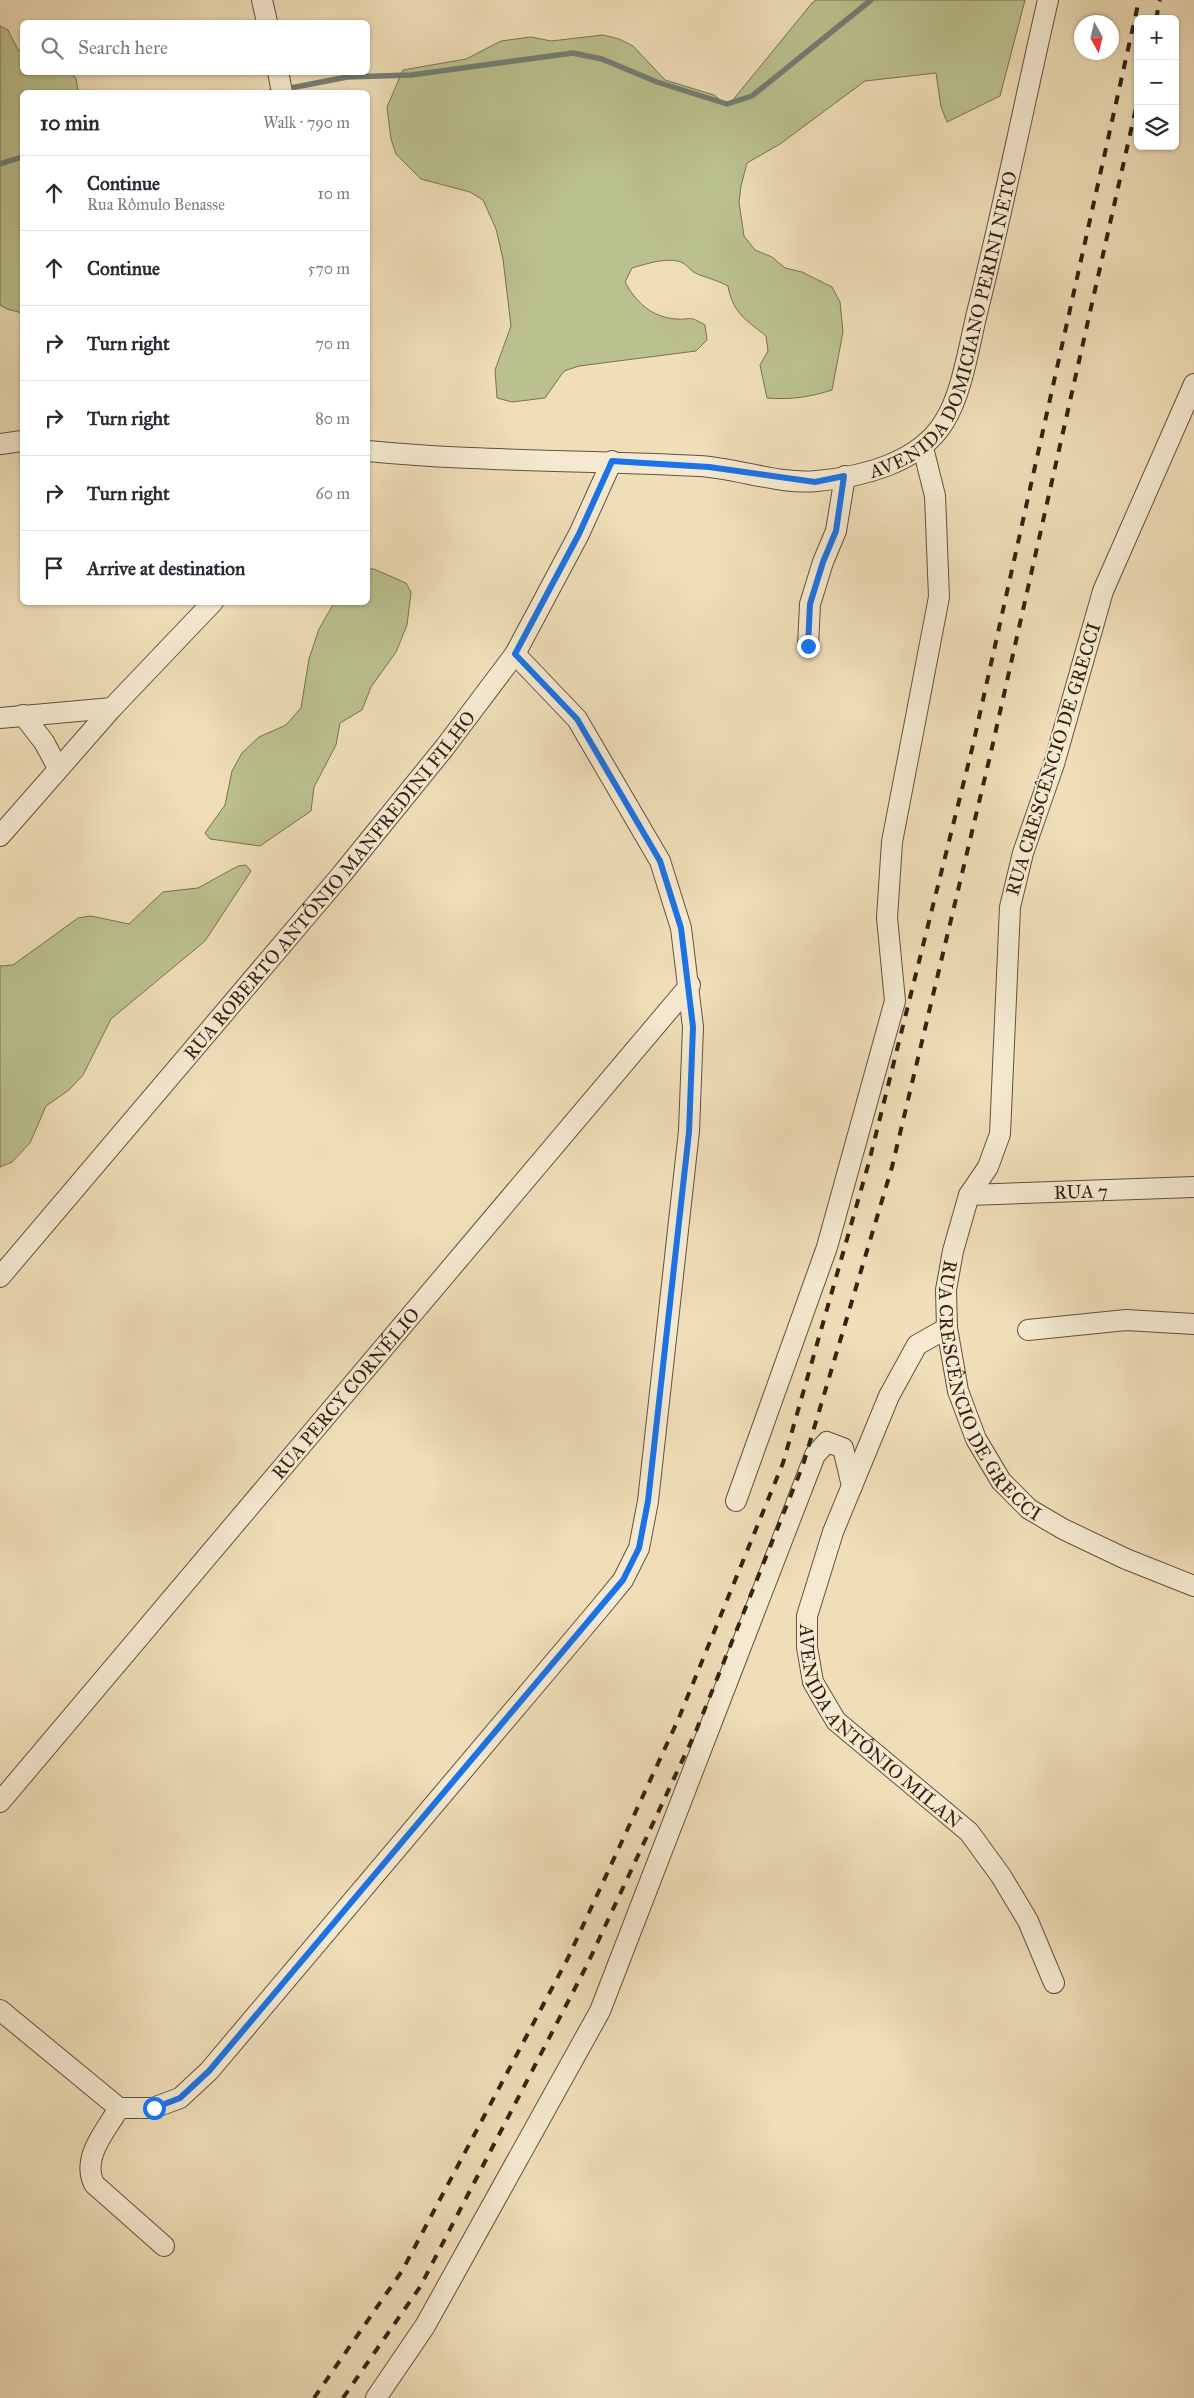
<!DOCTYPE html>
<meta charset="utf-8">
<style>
body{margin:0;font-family:"IM FELL Great Primer",serif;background:#f2f2f3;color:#2b2b33}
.controls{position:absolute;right:15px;top:15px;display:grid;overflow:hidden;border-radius:8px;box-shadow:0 1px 4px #0004}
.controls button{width:45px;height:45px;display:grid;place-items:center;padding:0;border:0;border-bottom:1px solid #e1e1e2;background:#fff;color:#2b2b33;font:25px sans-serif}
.compass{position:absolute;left:1074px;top:15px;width:45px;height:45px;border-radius:50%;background:#fff;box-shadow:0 1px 4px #0004;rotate:172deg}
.stop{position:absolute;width:15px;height:15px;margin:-11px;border:4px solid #1a73e8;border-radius:50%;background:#fff}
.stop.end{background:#1a73e8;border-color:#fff;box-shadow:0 1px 5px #0008}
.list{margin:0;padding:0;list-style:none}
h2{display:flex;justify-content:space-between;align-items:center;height:65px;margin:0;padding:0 20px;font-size:21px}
h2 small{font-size:16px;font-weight:400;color:#7c7c81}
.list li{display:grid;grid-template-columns:32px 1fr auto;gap:15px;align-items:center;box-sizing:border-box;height:75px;padding:0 20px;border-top:1px solid #e1e1e2}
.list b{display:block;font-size:19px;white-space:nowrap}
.list p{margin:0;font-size:16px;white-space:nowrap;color:#7c7c81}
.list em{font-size:16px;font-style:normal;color:#7c7c81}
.icon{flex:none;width:28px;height:28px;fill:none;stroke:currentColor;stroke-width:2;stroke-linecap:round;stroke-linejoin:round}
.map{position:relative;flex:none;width:1194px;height:2398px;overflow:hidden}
.search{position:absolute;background:#fff;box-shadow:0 1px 4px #0004;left:20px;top:20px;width:350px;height:55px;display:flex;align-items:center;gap:12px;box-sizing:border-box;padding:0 18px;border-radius:8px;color:#7c7c81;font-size:19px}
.panel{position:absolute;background:#fff;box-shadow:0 1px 4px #0004;left:20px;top:90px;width:350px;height:515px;border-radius:8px}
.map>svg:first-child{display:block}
.green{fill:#bbc18e;stroke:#787250}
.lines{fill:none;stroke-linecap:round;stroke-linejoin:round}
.stream{stroke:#737e75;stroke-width:5.5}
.minor-casing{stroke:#64513b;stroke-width:22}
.minor{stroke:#f5ead1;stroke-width:20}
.rail{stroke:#352211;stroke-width:4;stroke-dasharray:9 9;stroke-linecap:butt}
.route{stroke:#1a73e8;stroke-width:6}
.labels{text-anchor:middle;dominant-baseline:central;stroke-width:4;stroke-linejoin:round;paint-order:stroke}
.street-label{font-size:19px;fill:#352211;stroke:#f5ead1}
</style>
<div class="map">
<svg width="1194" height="2398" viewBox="0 0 1194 2398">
<rect width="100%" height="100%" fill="#efdeb8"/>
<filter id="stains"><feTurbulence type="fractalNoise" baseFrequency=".004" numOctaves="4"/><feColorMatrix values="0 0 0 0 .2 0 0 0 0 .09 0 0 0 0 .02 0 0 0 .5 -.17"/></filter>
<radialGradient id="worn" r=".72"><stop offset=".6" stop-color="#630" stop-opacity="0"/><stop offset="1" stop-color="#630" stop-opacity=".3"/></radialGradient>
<path class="green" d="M816 0H1025L1000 96 947 122 941 107 936 73 865 81 780 144 747 163 741 186 739 202 744 236 755 250 772 257 785 268 802 272 832 287 840 302 843 332 832 390C811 397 790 400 767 398L760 365 768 351 766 336C745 319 733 313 728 286 717 280 704 277 695 273 690 270 687 265 683 263 669 256 646 264 632 268L625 282C636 302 651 317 676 319 693 320 688 315 705 325L707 340 696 351 579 366 564 371 545 398 512 402 497 398 495 370 511 326 503 259 496 229 483 200 470 192 421 179 396 154 391 139 387 107 403 70 466 59 501 41 531 37 551 41 603 35 619 39 633 46 665 80 714 95 728 106 812 3Z
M0 26 8 30 17 48 22 54V72L70 73 76 78 78 91 22 92V313L7 309 0 305Z
M368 569H374L406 583 411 592 407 625 396 652 371 687 362 710 340 723 336 745 314 787 311 811 260 846 210 839 205 833 225 805 232 771 242 753 259 737 286 725 301 708 309 659 319 629 334 603 368 602Z
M246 865 251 871 205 941 111 1019 83 1075 69 1090 46 1106 30 1143 12 1162 0 1167V966L13 965 78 918 91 916 129 924 163 892 198 888 238 866Z"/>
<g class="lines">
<path class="stream" d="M270 92 347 77 411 75 573 53 602 59 657 82 727 104 752 96 871 0
M0 164 22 157"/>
<g class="minor-casing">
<g id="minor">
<path d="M262 0 267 22"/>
<path d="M278 72 282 92"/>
<path id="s1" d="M1194 384 1103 591 1054 764 1023 853 1010 907 1000 1134 988 1167 969 1195 953 1251 946 1290 947 1328 958 1391 976 1439 1001 1481 1029 1509 1063 1529 1126 1559 1194 1586"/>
<path d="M0 444 22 441"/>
<path id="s2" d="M368 451C478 462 588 460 699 466 737 468 780 485 817 481 862 477 919 463 944 422 962 394 969 346 977 313 1003 210 1024 104 1048 0"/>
<path d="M808 646 810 604 823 562 836 531 845 476"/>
<path d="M23 715 44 742 58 768"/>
<path d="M0 718 112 708"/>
<path d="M0 836 112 708 213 602"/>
<path id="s3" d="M969 1195 1194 1187"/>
<path id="s4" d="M0 1277 342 874 445 747 515 654 579 534 612 461"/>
<path id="s5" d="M947 1328 917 1345 889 1396 833 1532 807 1616V1647L813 1682 836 1721 969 1832 1001 1876 1028 1921 1054 1983"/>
<path d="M1028 1330 1126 1320 1194 1324"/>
<path d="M736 1501 827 1247 895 1001 887 918 892 842 939 597 935 496 923 448"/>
<path id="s6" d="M0 1802 690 985"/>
<path d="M0 2010 119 2108H153L180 2098 209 2071 600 1608 623 1580 639 1548 648 1501 689 1131 693 1027 681 928 660 861 577 719 515 654"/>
<path d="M119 2108C106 2131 81 2157 94 2184L164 2246"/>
<path d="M376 2398 425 2326 600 2011 815 1455 827 1442 843 1448 852 1486"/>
</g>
</g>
<use href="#minor" class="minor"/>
<path class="rail" d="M1156 19 1160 0
M314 2398 402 2271 568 1958 678 1720 783 1463 869 1162 972 749 1139 0
M343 2398 420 2287 587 1965 696 1731 803 1465 892 1167 991 752 1138 99"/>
</g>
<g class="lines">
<path class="route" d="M154 2108 180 2098 209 2071 623 1580 639 1548 648 1501 689 1132 693 1027 681 928 660 861 577 719 515 654 579 534 612 461 709 467 815 482 844 476 836 531 823 562 810 604 808 646"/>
</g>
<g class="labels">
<g class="street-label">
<text stroke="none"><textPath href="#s2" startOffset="680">AVENIDA DOMICIANO PERINI NETO</textPath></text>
<text transform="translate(1053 759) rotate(-73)">RUA CRESCÊNCIO DE GRECCI</text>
<text stroke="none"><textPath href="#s4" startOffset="512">RUA ROBERTO ANTÔNIO MANFREDINI FILHO</textPath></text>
<text stroke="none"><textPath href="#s3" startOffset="112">RUA 7</textPath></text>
<text stroke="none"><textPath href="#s1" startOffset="1062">RUA CRESCÊNCIO DE GRECCI</textPath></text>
<text stroke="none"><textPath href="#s6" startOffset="535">RUA PERCY CORNÉLIO</textPath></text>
<text stroke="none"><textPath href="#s5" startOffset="468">AVENIDA ANTÔNIO MILAN</textPath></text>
</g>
</g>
<rect width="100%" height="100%" filter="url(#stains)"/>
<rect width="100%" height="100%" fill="url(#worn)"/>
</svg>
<div class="controls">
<button>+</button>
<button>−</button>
<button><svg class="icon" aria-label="layers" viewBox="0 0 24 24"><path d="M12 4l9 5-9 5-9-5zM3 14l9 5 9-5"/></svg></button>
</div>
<svg class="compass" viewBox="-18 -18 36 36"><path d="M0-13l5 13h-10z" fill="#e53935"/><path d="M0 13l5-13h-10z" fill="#7c7c81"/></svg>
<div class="stop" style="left:154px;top:2108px"></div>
<div class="stop end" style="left:808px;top:646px"></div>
<div class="search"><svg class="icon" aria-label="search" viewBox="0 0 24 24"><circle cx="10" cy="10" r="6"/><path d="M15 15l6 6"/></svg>Search here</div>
<section class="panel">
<h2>10 min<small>Walk · 790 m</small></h2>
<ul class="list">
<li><svg class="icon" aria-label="ahead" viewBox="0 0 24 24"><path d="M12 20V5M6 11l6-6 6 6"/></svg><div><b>Continue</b><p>Rua Rômulo Benasse</p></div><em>10 m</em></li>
<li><svg class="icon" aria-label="ahead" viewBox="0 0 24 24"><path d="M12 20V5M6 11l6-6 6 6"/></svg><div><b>Continue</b></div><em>570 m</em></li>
<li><svg class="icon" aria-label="right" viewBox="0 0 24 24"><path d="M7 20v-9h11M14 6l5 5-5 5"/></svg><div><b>Turn right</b></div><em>70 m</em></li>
<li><svg class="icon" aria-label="right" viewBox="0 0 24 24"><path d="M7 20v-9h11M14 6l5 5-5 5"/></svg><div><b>Turn right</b></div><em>80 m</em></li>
<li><svg class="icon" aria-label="right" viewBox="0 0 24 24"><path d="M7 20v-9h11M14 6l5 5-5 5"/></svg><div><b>Turn right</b></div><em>60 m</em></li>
<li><svg class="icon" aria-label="arrive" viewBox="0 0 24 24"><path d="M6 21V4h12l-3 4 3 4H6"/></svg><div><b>Arrive at destination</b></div></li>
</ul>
</section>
</div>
